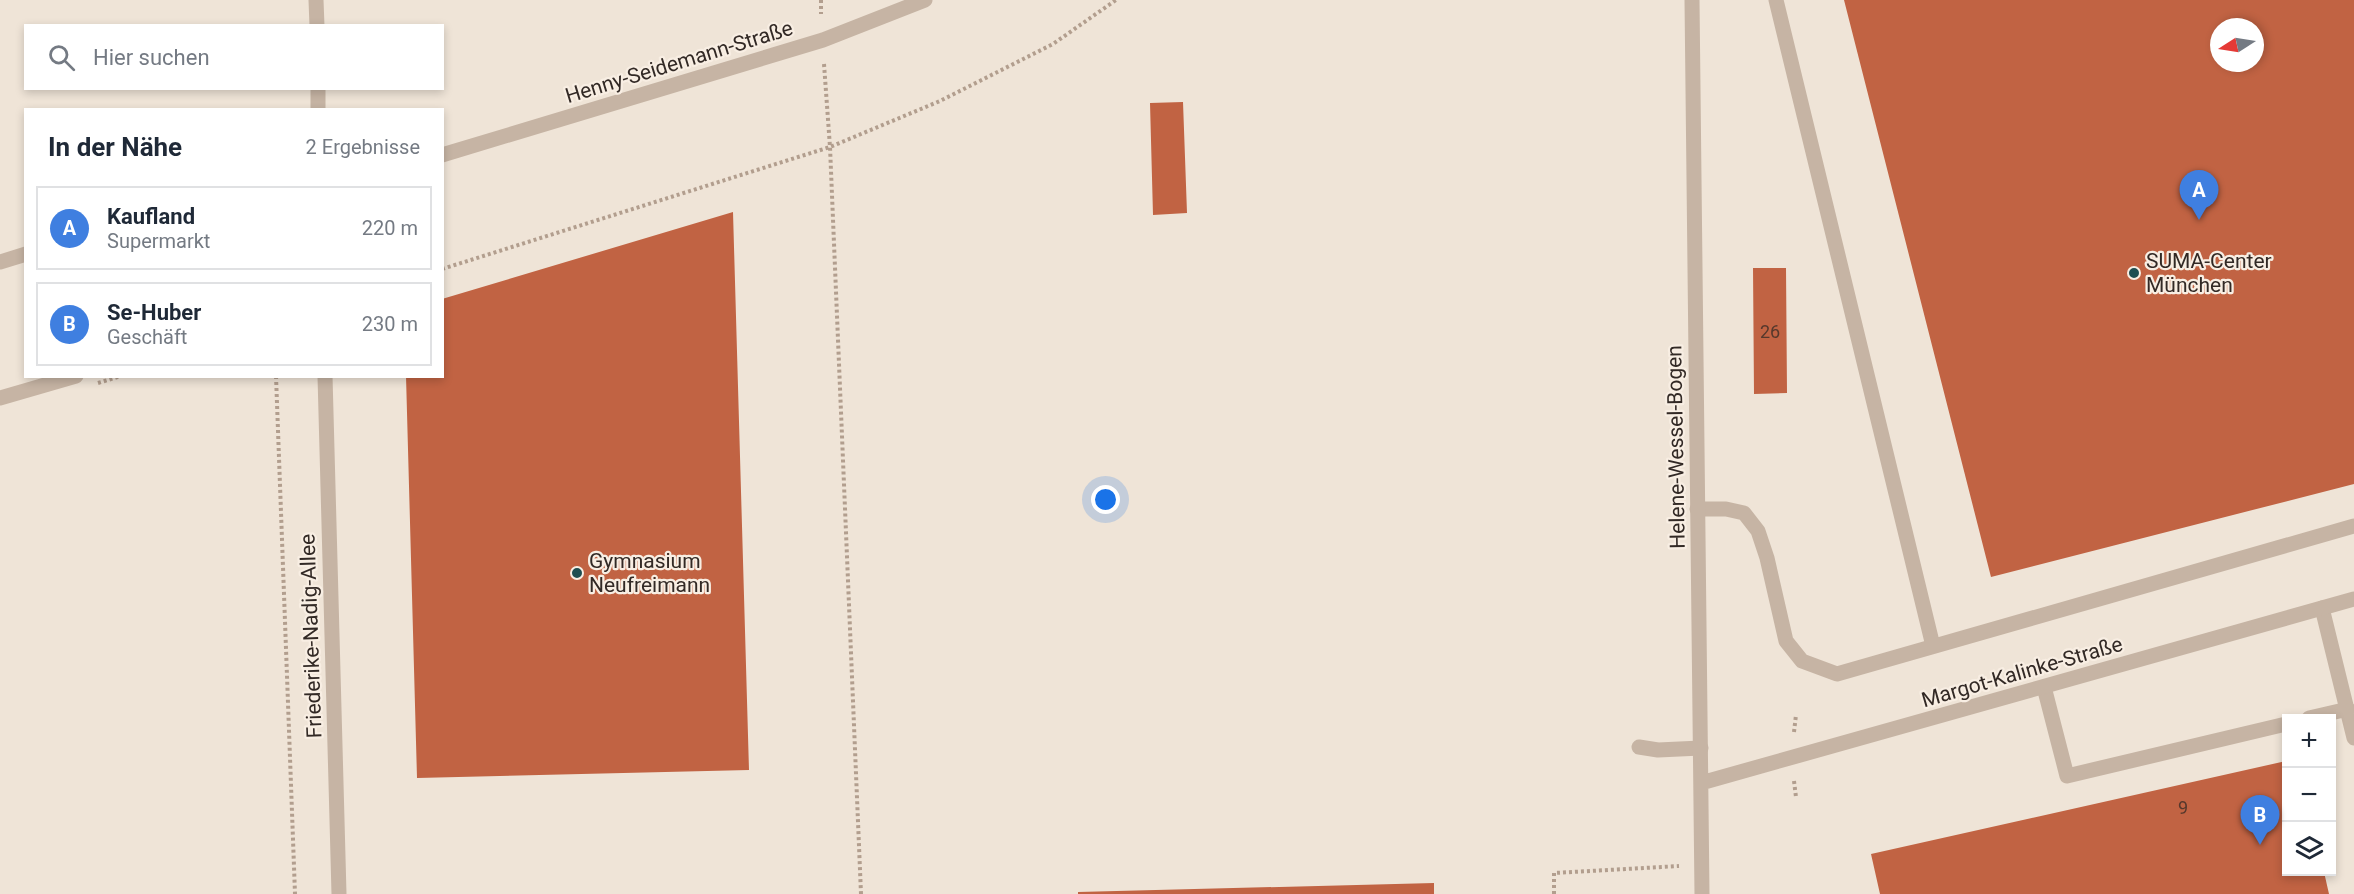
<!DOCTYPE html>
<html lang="de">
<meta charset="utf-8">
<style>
body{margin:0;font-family:Roboto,sans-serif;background:#f6f6f7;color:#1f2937}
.controls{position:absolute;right:18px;bottom:18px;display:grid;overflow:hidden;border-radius:0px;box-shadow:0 3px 9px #0003}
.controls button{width:54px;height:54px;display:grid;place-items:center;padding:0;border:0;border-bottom:2px solid #e0e1e3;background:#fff;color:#1f2937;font:30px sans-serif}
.compass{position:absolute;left:2210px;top:18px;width:54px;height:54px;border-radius:50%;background:#fff;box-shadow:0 3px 9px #0003;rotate:258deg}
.you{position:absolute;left:1106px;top:500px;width:21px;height:21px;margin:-15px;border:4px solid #fff;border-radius:50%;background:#1a73e8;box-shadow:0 0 0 9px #1a73e833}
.badge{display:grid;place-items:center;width:39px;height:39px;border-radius:50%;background:#ea580c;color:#fff;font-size:20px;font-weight:700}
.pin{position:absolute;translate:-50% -50px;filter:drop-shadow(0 2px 3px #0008)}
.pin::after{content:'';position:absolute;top:32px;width:21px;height:18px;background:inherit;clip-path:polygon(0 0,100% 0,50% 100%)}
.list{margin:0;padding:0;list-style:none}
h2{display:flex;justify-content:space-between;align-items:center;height:78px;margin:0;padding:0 24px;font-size:26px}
h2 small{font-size:20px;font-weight:400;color:#747a83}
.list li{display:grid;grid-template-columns:39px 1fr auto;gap:18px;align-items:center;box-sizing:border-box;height:84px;margin:0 12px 12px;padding:0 12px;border:2px solid #e0e1e3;border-radius:0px}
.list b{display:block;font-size:22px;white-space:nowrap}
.list p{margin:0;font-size:20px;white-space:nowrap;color:#747a83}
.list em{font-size:20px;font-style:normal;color:#747a83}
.icon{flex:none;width:33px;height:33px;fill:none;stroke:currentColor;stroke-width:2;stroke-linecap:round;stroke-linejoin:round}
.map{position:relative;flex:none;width:2354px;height:894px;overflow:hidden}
.search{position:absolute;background:#fff;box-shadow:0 3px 9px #0003;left:24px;top:24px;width:420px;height:66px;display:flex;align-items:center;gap:15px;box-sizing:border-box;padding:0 21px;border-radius:0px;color:#747a83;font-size:22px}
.panel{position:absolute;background:#fff;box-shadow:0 3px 9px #0003;left:24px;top:108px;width:420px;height:270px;border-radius:0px}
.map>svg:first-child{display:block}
.building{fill:#c16343;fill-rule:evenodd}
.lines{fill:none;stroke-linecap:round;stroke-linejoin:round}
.path{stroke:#b29e8e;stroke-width:4;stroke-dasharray:3 3;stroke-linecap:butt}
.service{stroke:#c6b4a4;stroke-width:15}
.minor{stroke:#c6b4a4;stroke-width:15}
.poi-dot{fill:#1d4e51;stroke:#f8eee3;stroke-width:2}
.labels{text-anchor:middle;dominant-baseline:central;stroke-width:4.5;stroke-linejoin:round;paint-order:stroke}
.number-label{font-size:18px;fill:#56382c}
.street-label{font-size:21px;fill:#322925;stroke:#f8eee3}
.poi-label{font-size:21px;fill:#322925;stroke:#f8eee3;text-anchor:start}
</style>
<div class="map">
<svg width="2354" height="894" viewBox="0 0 2354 894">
<rect width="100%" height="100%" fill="#efe4d7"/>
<path class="building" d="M1844 0H2354V484L1991 577ZM2219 27H2255V63H2219Z
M1183 102 1187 213 1153 215 1150 103Z
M733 212 749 770 417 778 406 376H442V299Z
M1753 268H1786L1787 393 1754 394Z
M2286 761V872H2324L2329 894H1880L1871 854Z
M1434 883V894H1078V892Z"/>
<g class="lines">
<path class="path" d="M821 0V14
M824 64 830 147 861 894
M442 269 830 147 940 101 1053 44 1116 0
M276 376 295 894
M98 383 121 376
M1794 732 1796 715
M1794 781 1796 797
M1554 894V873L1679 866"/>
<path class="service" d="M1776 0 1933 646
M1697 509H1726L1744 513 1758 531 1767 558 1786 641 1802 661 1837 674 2354 526
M2322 608 2354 738
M2044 687 2067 776 2286 724
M2309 718 2348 709
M1639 747 1658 750 1701 748"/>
<path class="minor" d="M316 0 317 26
M1692 0 1702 894
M318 88V110
M442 155 823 40 925 0
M0 262 26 254
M325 376 339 894
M0 398 76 376
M1701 783 2354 599"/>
</g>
<g class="poi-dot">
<circle cx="2134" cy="273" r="6"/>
<circle cx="577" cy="573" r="6"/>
</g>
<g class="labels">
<g class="number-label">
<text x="1770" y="331">26</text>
<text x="2183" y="807">9</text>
</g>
<g class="street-label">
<text transform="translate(679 62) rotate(-17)">Henny-Seidemann-Straße</text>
<text transform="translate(1676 447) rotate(-91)">Helene-Wessel-Bogen</text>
<text transform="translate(311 636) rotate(-92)">Friederike-Nadig-Allee</text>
<text transform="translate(2022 672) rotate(-16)">Margot-Kalinke-Straße</text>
</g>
<g class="poi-label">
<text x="2146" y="261">SUMA-Center<tspan x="2146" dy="24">München</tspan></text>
<text x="589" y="561">Gymnasium<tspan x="589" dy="24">Neufreimann</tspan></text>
</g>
</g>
</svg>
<div class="controls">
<button>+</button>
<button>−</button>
<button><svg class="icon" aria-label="layers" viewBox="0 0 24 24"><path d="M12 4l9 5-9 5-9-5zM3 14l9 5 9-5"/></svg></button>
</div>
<svg class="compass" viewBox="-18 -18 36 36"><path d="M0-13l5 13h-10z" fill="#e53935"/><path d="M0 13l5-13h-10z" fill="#747a83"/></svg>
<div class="you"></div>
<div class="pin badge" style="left:2199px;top:220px;background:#3f7fe0">A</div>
<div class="pin badge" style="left:2260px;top:845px;background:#3f7fe0">B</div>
<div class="search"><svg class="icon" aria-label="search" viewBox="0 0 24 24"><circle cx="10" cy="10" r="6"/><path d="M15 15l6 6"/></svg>Hier suchen</div>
<section class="panel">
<h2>In der Nähe<small>2 Ergebnisse</small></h2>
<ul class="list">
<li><span class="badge" style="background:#3f7fe0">A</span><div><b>Kaufland</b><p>Supermarkt</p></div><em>220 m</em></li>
<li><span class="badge" style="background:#3f7fe0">B</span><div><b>Se-Huber</b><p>Geschäft</p></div><em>230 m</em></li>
</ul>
</section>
</div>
